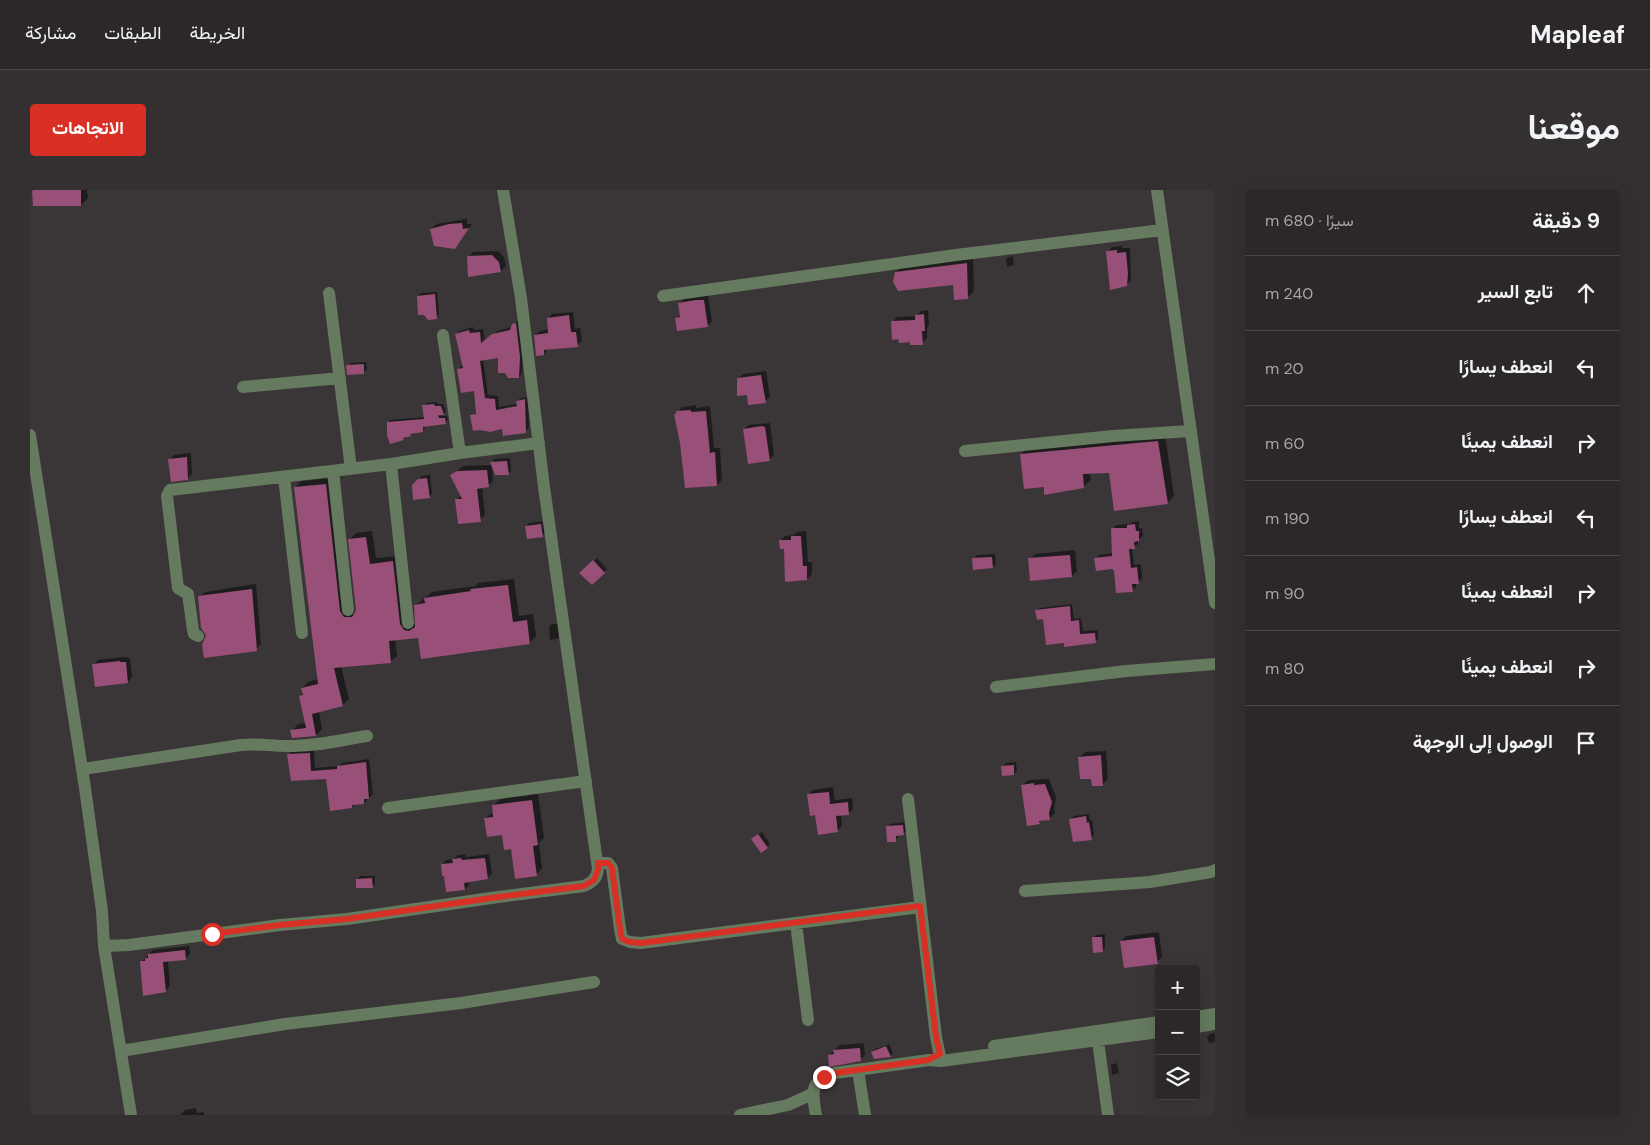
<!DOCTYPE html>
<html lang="ar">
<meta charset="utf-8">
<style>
body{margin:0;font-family:"DM Sans",Vazirmatn,sans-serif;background:#343032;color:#f1f3f6;direction:rtl}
.controls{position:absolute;right:15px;bottom:15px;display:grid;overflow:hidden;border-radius:5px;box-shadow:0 5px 20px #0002}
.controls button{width:45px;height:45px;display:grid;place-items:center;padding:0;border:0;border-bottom:1px solid #484447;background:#2c282a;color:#f1f3f6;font:25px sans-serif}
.stop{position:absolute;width:15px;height:15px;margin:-11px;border:4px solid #d93025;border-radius:50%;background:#fff}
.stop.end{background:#d93025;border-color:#fff;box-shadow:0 1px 5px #0008}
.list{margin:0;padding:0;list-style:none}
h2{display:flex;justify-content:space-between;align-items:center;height:65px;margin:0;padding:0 20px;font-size:21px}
h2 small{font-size:16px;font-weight:400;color:#a6a6a8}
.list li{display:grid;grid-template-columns:32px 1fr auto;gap:15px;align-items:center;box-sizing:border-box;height:75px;padding:0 20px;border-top:1px solid #484447}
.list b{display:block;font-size:19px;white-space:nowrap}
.list em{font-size:16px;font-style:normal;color:#a6a6a8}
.icon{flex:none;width:28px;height:28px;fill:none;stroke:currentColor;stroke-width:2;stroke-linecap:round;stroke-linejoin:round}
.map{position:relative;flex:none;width:1185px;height:925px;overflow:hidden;direction:ltr;border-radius:5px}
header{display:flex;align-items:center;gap:30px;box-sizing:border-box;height:70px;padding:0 25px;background:#2c282a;border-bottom:1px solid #484447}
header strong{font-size:24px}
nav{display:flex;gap:28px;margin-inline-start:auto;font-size:18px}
.intro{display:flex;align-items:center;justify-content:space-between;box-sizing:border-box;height:120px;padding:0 30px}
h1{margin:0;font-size:35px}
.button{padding:12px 22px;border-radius:5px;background:#d93025;color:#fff;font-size:18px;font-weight:700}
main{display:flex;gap:30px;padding:0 30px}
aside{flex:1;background:#2c282a;border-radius:5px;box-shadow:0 5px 20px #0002}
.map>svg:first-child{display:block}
.shadow{fill:#0007}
.building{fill:#984f78}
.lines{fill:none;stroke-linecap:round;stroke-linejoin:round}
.minor{stroke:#657a5e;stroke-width:12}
.route{stroke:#d93025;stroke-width:6}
</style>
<header>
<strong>Mapleaf</strong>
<nav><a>الخريطة</a><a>الطبقات</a><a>مشاركة</a></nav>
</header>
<div class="intro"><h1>موقعنا</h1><a class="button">الاتجاهات</a></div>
<main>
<aside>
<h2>9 دقيقة<small>سيرًا · 680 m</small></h2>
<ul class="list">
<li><svg class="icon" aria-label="ahead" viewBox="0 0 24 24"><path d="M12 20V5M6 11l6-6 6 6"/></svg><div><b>تابع السير</b></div><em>240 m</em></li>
<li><svg class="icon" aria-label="left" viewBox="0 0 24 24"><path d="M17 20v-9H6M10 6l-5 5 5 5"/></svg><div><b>انعطف يسارًا</b></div><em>20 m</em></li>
<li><svg class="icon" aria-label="right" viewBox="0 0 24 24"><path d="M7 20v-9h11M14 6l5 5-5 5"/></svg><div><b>انعطف يمينًا</b></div><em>60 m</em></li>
<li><svg class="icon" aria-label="left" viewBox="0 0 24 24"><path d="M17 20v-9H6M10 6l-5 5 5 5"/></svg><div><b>انعطف يسارًا</b></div><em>190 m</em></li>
<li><svg class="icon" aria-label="right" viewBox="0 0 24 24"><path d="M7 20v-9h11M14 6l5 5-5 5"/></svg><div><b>انعطف يمينًا</b></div><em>90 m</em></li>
<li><svg class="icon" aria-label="right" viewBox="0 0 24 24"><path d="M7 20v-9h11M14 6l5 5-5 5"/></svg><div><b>انعطف يمينًا</b></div><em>80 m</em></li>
<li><svg class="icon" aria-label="arrive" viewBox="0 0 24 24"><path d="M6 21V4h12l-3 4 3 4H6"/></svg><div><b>الوصول إلى الوجهة</b></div></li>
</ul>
</aside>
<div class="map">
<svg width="1185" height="925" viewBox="0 0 1185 925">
<rect width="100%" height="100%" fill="#3a3638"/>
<path class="shadow" d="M4 0H57L58 8 51 15Z
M437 29V34H442L424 58 401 39 406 34Z
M1092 56V58H1100L1101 90 1096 95 1077 62 1082 57Z
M468 61 474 67 476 76 471 81 438 67 443 62Z
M983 66 984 75 977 77 976 68Z
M943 67 944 101 937 108 924 94 866 82 873 75Z
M407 102 409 124 406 128 388 106 391 103Z
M678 105 682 131 677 136 647 128 651 124 649 114 654 109Z
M898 120 899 135 897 138V148L892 153 881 151 862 132 867 127 886 126 891 121Z
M543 122 545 139 550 138 552 151 547 155 518 159 514 164 505 145 510 141 519 139 518 129 522 124Z
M487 131H489L493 163 492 184 489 187 469 167 453 169 458 205 468 206 469 217 488 214 487 211 491 208 498 207 499 238 495 242 473 238 442 226 447 222 445 200 428 179 433 175 427 144 430 141 443 137 444 140 453 139 455 151 467 141 482 137Z
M336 172 337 179 334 182 318 176 321 173Z
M736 181 740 207 735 211 708 189 713 184Z
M406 212 408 214H413L416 221 414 223 407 224 408 226H417L418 230 415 233 395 235V238L393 241 383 242 373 249 358 233 360 230 395 227 394 216 396 213Z
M666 215V218L680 216 684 258H690L692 290 687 295 647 223 652 217Z
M740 233 744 265 739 270 714 239 719 235Z
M1135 245 1144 306 1137 313 1080 282 1060 283 1061 290 1054 296 1015 295 991 264 998 257Z
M161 263 162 284 157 289 139 270 144 265Z
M480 268 481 281 478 284 462 272 464 269Z
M462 275 463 291 458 296 452 297 455 325 450 330 426 310 432 305 422 285 433 276Z
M400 285 402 304 399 307 383 296 392 286Z
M302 288 321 421H327L320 349 326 343 342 341 346 368 369 366 382 435 386 434V415L402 402 446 396 448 393 484 389 489 426 503 424 506 446 500 453 389 446 365 449 367 466 360 472 311 476 319 509 313 515 289 521 292 539 286 545 262 541 268 534 276 533 270 507 273 503 272 498 278 492 288 489 265 298 271 291Z
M514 331 515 343 512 346 496 336 499 333Z
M1109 331V338H1112L1113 346 1108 350V354L1102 358 1104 375 1111 374 1112 389 1106 393V397L1103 400 1085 380 1066 369 1069 365 1083 363V339L1086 335 1099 334 1102 332Z
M776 341 778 372H782V384L777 389 750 351 755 346 764 345 767 342Z
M1045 360 1047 381 1042 386 1000 369 1005 364Z
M965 364 966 374 963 377 944 368 947 365Z
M567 368 577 379 562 393 551 383Z
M226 394 231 454 226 459 177 445 170 407 175 402Z
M1042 414 1044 429 1051 428 1053 441 1068 440V449L1065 452H1035L1007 421 1010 418Z
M522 434H528L530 446 527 449 520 450 519 437Z
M94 467 100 468 102 487 98 492 63 475 68 470Z
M284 560 285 578 309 576 312 573 339 569 343 604 334 613 325 614 322 617 297 588 262 589 259 565 262 561Z
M1076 561 1078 589 1073 594 1063 595 1062 587 1050 567 1055 562Z
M986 572 987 581 984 584 973 576 976 573Z
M1019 589 1026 607 1024 618 1025 623 1020 628 1012 629 1009 633 993 595 998 590Z
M803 597 805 610 822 608 823 619 818 624 811 625 812 636 807 641 786 624 778 605 783 600Z
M508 604 514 648 509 653 512 678 506 685 482 658 473 644 455 628 464 622 463 616 470 609Z
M1059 624 1060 630H1062L1064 645 1061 648 1041 629 1044 626Z
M876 632 877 641 873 644H868V647L865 650 857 637 860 634Z
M732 642 740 654 737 657 726 646Z
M435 664 436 667 459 664 462 684 457 688 438 691 439 695 435 699 416 685 412 674 416 670 423 669 428 665Z
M330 686H345V694L342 697 327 689Z
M1129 742 1132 767 1127 772 1091 751 1096 746Z
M1075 744V758L1072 761 1063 748 1066 745Z
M159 756 160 764 155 769 138 771 140 796 135 801 111 772 123 760Z
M1185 843V852L1179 853 1177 847 1180 844Z
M834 853 835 865 830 870 799 865 810 855Z
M859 854 863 863 860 866 842 862 845 859Z
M1087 873 1089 883 1082 885 1081 875Z
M166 918 167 923 174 922V925H150L155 920Z"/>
<path class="building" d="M2 0H51V16H3Z
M432 33 433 39 439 38 425 59 404 56 400 39 419 34Z
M1087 60V63L1096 62 1098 83 1097 96 1080 100 1076 61Z
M462 65 469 72 471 82 438 87 437 66Z
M937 73 938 109 924 110 923 95 868 101 863 92 865 82Z
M405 104 407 129 398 130 394 125H388L387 106Z
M666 110H674L678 137 647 141 645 128 650 127 648 113Z
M894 124 895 141H892L893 155H880V152L869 153 868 149 862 150 861 131 885 130V125Z
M539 125 541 142H546L548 157 514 160V165L506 166 504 145 518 143 517 128Z
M486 133 490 167 489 188H478L475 183H468V168L450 171 455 208 465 209 466 220 487 216 486 211 495 209 496 243 473 246 472 239 460 242 450 240 443 241 440 225 446 224 444 201 431 203 427 179 433 178 425 144 439 140 440 143 450 142 451 153 462 144 480 140 482 134Z
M334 174V184L317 185 316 175Z
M731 185 736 213 718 215 717 205 707 206V188Z
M404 214 405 216H411L414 225H408L409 228H415L416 234 393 237V242L380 244 381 246 373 248 374 250 360 254 357 245V232L394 229 392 215Z
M661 220V222L676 221 680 263 685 262 687 296 655 298 650 253 644 224H646V221Z
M732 236 735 237 740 271 718 274 713 239Z
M1128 251 1138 314 1084 321 1079 283 1053 284 1054 298 1014 305V297L994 299 990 264Z
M157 267 158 290 141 292 138 269Z
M477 271 479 285H465L460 272Z
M457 280 459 297 447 299 451 332 428 334 425 309H432L420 285 427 281Z
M397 288 400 308 383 310 382 295 388 289Z
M296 294 310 421 314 427H322L326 420 318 349 336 347 340 374 363 371 370 434 374 440 379 441 385 437 384 415 395 413 394 408 441 401 440 399 478 395 483 432 497 430 500 454 391 469 388 448 359 451 361 473 304 478 313 516 282 524 286 546 262 548 260 540 276 538 269 506 273 505 271 498 288 494 264 297Z
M511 334 513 347 497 349 495 336Z
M1105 334 1106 341H1109V351L1104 352 1105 359H1099L1101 378 1107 377 1109 394H1102L1103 402 1086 403 1084 381 1082 379 1066 381 1064 368 1082 366 1081 338H1097V335Z
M761 346H771L773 376H777V390L755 392 754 359H750L749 350H761Z
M1040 365 1042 387 1000 391 998 368Z
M962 367 963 378 943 380 942 368Z
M563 370 575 383 562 395 549 383Z
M222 399 227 461 174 468 172 455 176 445 171 438 168 406Z
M1040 416 1041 431 1049 430 1050 444 1065 443 1066 453 1034 457V453L1016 455 1013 429 1007 430 1005 420Z
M90 471V472H96L98 493 65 497 62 474Z
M280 563 281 581 307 579V576L336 572 339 609H334V614L322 615V618L300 621 296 589 261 591 257 564Z
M1071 565 1073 596H1062L1061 589H1050L1048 567Z
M984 575V585L972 586 971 576Z
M1004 593V595L1015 594 1022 612 1019 623 1020 630 1009 631 1010 634 997 636 991 595Z
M799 602 800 614 818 612 819 625 806 626 808 642 788 645 785 625 780 626 777 604Z
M502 610 508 655 503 656 507 686 485 689 481 659 474 660 472 645 457 647 454 628 463 627 462 615Z
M1056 626 1057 633 1059 632 1062 650 1043 652 1039 629Z
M873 635 874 645 866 646V652H857L856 636Z
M728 644 738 658 731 663 721 649Z
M431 668 432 670 455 668 458 689 434 693 435 700 416 702 414 686H412L411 674 423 673 422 669Z
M342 688 343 698H326V689Z
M1062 747H1072L1073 762 1063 763Z
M1124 747 1128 774 1094 778 1090 751Z
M155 760 156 770 133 772 136 802 113 806 110 771H115V768H118V764Z
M856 856 861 867 844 869 841 862Z
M830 858 831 871 799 877 798 865 804 864 803 860Z"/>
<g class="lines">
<path class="minor" d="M1127 0 1185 413
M299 103 321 279
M633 106 926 65 1132 40
M413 145 430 263
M213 197 310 188
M0 245 55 598 72 721 74 756 99 755 250 735 317 729 468 707 554 696C563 692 567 688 568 679L514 297 491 108 473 0
M935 261 1083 246 1160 241
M361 274 378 433
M303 281 318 420
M254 287 272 443
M168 446 164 444 163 440 158 404 148 398 137 306 140 300 361 274 430 263 509 253
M966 497 1096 481 1185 474
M53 579 211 555C227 553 241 556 257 556 283 557 311 550 337 546
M878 609 906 847 911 871
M358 618 556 591
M568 673H578L582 678 590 739 592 749 600 752 611 753 634 750 890 717
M995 701 1120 692 1181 682 1185 680
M766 733 778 830
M74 756 101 925
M1166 827 1185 824
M1166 837 1185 834
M1068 851 1078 925
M964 856 1129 832
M91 861 255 834 431 813 564 792
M828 880 835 925
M710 925 758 915 782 904
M786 925C782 902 779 891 805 883L899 870 911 871 1129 842"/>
</g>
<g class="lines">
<path class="route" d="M182 744 250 735 317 729 468 707 554 696 564 690 568 679V673H578L582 678 590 739 592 749 600 752 611 753 634 750 890 716 906 847 910 864 898 870 805 883 794 887"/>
</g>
</svg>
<div class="controls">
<button>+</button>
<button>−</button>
<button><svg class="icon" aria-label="layers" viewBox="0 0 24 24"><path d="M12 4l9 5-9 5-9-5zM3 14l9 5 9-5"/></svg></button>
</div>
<div class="stop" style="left:182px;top:744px"></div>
<div class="stop end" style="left:794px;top:887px"></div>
</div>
</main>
